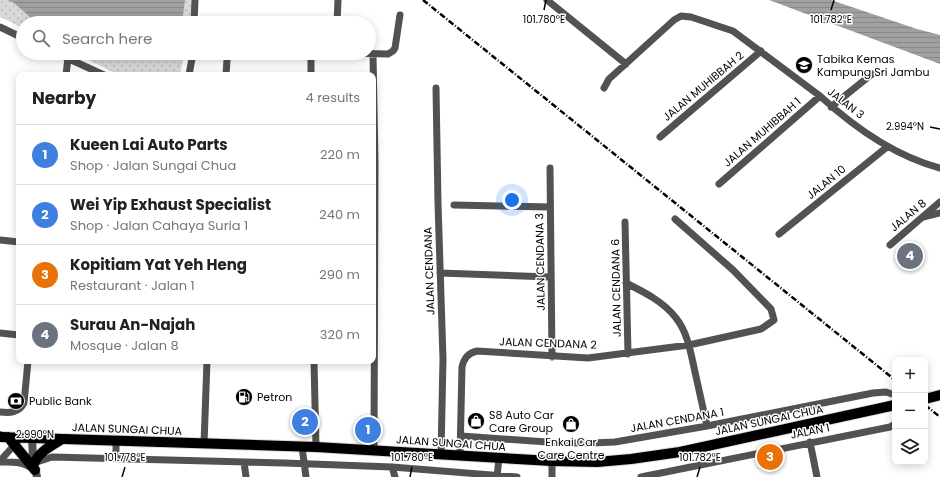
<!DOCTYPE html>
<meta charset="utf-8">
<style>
body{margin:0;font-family:Poppins,sans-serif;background:#f2f2f2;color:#222}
.controls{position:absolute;right:12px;bottom:12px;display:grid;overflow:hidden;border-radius:8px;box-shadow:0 2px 10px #0003}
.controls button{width:36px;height:36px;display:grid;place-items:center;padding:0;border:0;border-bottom:1px solid #e0e0e0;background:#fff;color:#222;font:20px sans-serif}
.you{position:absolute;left:512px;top:200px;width:14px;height:14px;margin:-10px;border:3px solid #fff;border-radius:50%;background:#1a73e8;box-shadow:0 0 0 6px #1a73e833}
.badge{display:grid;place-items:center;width:26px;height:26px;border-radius:50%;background:#7c3aed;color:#fff;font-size:13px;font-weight:700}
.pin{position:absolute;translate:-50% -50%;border:2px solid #fff;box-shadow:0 1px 4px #0006}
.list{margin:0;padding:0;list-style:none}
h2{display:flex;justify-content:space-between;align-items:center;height:52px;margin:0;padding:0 16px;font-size:17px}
h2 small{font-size:13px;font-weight:400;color:#767676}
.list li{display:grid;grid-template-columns:26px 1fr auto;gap:12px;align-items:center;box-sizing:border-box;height:60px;padding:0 16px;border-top:1px solid #e0e0e0}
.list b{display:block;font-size:15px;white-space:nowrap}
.list p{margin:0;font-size:13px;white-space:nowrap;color:#767676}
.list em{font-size:13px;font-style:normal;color:#767676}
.icon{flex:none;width:22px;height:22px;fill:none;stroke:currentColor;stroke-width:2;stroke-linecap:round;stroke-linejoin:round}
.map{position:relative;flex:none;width:940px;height:477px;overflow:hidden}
.search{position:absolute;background:#fff;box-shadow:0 2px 10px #0003;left:16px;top:16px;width:360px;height:44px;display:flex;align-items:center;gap:10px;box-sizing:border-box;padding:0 14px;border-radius:22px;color:#767676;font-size:15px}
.panel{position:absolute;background:#fff;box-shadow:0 2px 10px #0003;left:16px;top:72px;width:360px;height:292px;border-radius:8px}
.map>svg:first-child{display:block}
.park{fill:url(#park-dots)}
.water{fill:url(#water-rules)}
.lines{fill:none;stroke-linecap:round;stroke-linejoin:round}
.primary-casing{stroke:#dbdbdb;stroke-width:12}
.minor{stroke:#525252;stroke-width:7}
.tertiary{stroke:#525252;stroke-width:8}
.primary{stroke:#000;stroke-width:10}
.rail{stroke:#000;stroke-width:2.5;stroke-dasharray:6 2 1 2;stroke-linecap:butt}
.ticks{fill:none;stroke:#000;stroke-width:1.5}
.labels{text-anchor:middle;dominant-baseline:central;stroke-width:3;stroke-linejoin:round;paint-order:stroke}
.poi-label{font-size:11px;fill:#000;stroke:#fff;text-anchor:start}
.street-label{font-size:11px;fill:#000;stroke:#fff}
.ticks-label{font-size:10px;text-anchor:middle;fill:#000;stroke:#fff;stroke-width:3;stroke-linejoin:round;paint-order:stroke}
</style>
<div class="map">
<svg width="940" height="477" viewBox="0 0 940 477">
<defs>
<pattern id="park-dots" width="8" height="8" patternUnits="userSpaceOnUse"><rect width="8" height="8" fill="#d9d9d9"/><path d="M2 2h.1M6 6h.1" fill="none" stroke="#b8b8b8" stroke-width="1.8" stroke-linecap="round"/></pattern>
<pattern id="water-rules" width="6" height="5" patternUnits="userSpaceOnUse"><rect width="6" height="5" fill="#a0a0a0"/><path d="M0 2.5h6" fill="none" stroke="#888"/></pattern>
</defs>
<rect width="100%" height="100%" fill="#fff"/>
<path class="park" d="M0 0H193L189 23H23V28L0 17Z
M74 53H184L180 75H119Z"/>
<path class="water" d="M7 0H185L182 23H86L52 17 31 18 14 3Z
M769 0H831L917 29 940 35V64Z"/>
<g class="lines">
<g class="primary-casing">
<path id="primary" d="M925 399 940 395
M0 437 316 447 552 461 597 462 631 459 680 452 895 405
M8 437 35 470
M34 463C40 451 51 446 62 439"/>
</g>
<path class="minor" d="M547 0 626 64
M194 23 195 0
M337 23 338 0
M0 27 23 38
M56 53 104 75
M311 53V75
M348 53 388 54 393 51 395 48 400 15
M373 54 375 163 374 450
M66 75 68 58
M189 75 193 53
M226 75 227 60
M436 88 438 203 443 359 441 454
M604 88 609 79 674 20 681 16 691 17 733 31 820 96C855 128 894 156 940 168
M831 107 872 74
M660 137 761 51
M550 168 552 357
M719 184 820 96
M454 205 550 207
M923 217 940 213
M625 222 628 354
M779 234 887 147
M0 240 19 242
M890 245 940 202
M440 273 550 277
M626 283C644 292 664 302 676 318 688 333 691 354 695 372 699 390 703 408 707 426
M0 333 19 335
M314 361 316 447
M0 412C10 413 19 413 24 403L28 361
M461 436 562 443H592L615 442 707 426 873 393 886 392 895 395
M810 442 817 477
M204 444 207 361
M302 447 306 477
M460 455 462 367C464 358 468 353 477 351L588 358 689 345 761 329 774 320 771 309 733 270 675 219
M116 459V441
M0 461 17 442
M552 461V477
M0 462C10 462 21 461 30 467
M244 462 246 477
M34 463 52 457 285 463 392 467 517 477
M392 467 395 477
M497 477 499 458
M641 477 890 427 895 424"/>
<path class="tertiary" d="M32 438 33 458 37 477"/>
<use href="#primary" class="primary"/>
<path class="rail" d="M423 0 895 380
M925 405 940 417"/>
</g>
<path class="ticks" d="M544 10 546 0M831 10 834 0M930 127 940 129M0 432 10 435M122 477 125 467M410 477 412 467M697 477 700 467"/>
<defs>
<g id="school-disc" transform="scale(0.9)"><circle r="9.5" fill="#000" stroke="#fff"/><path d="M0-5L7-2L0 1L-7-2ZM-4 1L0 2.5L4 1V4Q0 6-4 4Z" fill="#fff"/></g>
<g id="fuel-disc" transform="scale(0.9)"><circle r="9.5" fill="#000" stroke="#fff"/><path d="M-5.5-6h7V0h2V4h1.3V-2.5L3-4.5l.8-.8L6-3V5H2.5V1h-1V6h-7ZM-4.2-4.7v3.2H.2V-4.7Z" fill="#fff"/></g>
<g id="bank-disc" transform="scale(0.9)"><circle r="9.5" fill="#000" stroke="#fff"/><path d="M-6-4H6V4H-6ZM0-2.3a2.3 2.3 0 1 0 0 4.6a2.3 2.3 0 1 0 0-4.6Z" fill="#fff"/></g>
<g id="shop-disc" transform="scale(0.9)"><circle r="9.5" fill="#000" stroke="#fff"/><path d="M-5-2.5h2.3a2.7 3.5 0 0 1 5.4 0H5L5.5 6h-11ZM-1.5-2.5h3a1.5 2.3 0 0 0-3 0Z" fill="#fff"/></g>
</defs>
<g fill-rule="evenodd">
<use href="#school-disc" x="804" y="65"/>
<use href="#fuel-disc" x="244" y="397"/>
<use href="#bank-disc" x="16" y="401"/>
<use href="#shop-disc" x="476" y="421"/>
<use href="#shop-disc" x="571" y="424"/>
</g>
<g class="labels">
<g class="poi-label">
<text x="817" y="59">Tabika Kemas<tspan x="817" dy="13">Kampung Sri Jambu</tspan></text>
<text x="257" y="397">Petron</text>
<text x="29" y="401">Public Bank</text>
<text x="489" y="415">S8 Auto Car<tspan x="489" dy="13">Care Group</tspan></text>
<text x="571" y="442" text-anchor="middle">Enkai Car<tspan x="571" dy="13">Care Centre</tspan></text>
</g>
<g class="street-label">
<text transform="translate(703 86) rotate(-40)">JALAN MUHIBBAH 2</text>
<text transform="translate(846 103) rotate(38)">JALAN 3</text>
<text transform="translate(762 132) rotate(-41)">JALAN MUHIBBAH 1</text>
<text transform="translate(826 182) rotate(-39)">JALAN 10</text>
<text transform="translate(908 215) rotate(-40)">JALAN 8</text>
<text transform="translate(540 262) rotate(-91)">JALAN CENDANA 3</text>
<text transform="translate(429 271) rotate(-92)">JALAN CENDANA</text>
<text transform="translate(616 288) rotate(-91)">JALAN CENDANA 6</text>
<text transform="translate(548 343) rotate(2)">JALAN CENDANA 2</text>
<text transform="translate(677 420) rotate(-10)">JALAN CENDANA 1</text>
<text transform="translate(769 420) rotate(-12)">JALAN SUNGAI CHUA</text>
<text transform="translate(127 429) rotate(2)">JALAN SUNGAI CHUA</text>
<text transform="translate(810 431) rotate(-11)">JALAN 1</text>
<text transform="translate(451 443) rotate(4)">JALAN SUNGAI CHUA</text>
</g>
</g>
<g class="ticks-label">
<text x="544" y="23">101.780°E</text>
<text x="831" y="23">101.782°E</text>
<text x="905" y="130">2.994°N</text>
<text x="35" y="438">2.990°N</text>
<text x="125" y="461">101.778°E</text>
<text x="412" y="461">101.780°E</text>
<text x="700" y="461">101.782°E</text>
</g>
</svg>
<div class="controls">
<button>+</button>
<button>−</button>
<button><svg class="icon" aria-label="layers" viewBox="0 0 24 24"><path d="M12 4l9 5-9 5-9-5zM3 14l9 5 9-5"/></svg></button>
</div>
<div class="you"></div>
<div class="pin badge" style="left:368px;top:430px;background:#3f7fe0">1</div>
<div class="pin badge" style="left:305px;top:422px;background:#3f7fe0">2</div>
<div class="pin badge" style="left:770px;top:457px;background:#e8710a">3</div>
<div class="pin badge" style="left:910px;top:256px;background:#6b7280">4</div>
<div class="search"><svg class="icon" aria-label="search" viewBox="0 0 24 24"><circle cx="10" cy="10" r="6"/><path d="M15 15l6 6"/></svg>Search here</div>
<section class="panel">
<h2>Nearby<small>4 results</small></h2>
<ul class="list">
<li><span class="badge" style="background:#3f7fe0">1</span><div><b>Kueen Lai Auto Parts</b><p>Shop · Jalan Sungai Chua</p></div><em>220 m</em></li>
<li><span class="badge" style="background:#3f7fe0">2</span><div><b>Wei Yip Exhaust Specialist</b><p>Shop · Jalan Cahaya Suria 1</p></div><em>240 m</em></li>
<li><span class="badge" style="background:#e8710a">3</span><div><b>Kopitiam Yat Yeh Heng</b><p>Restaurant · Jalan 1</p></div><em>290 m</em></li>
<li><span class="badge" style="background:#6b7280">4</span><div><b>Surau An-Najah</b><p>Mosque · Jalan 8</p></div><em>320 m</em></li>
</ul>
</section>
</div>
